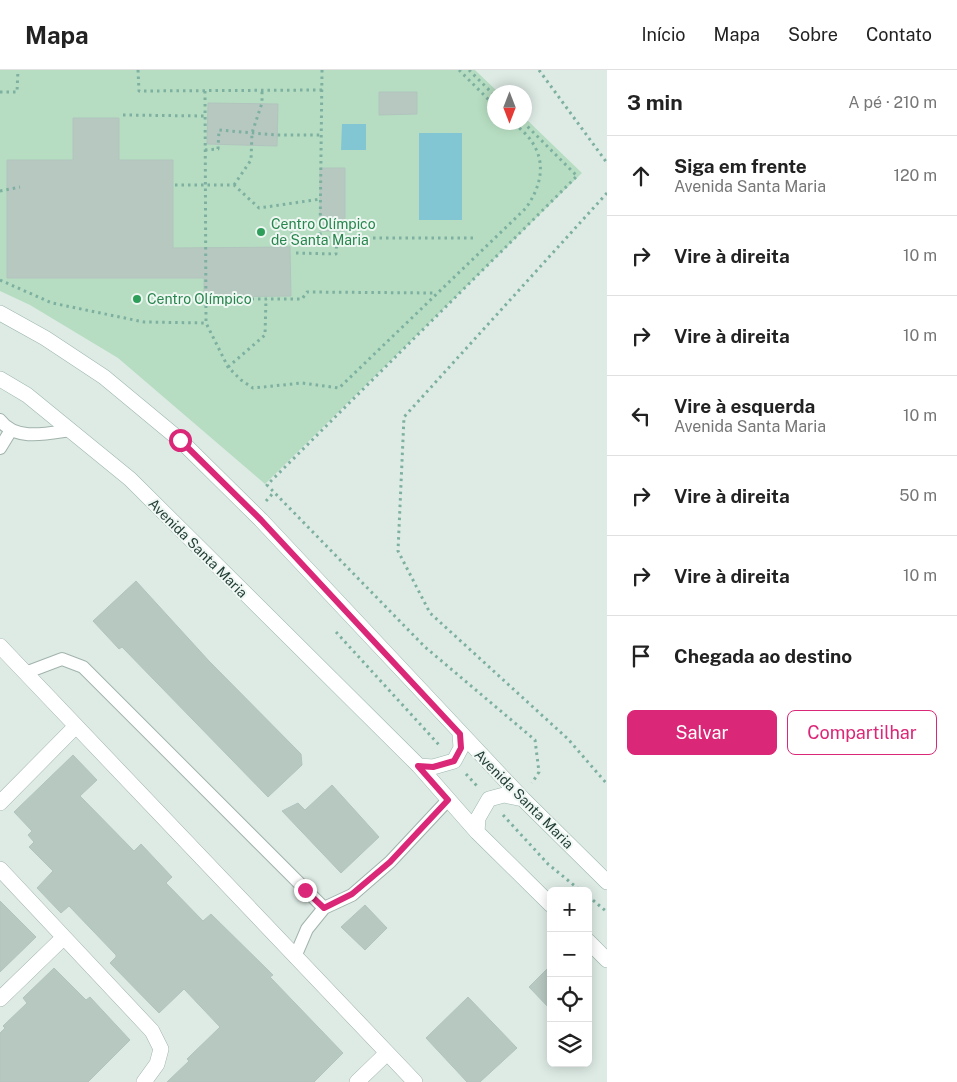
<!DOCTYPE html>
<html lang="pt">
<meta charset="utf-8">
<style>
body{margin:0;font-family:"Public Sans",sans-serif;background:#f6f6f6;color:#222}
.controls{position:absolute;right:15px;bottom:15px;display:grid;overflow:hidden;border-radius:8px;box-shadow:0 2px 12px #0003}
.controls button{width:45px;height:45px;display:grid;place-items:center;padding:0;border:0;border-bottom:1px solid #e0e0e0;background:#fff;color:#222;font:25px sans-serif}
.compass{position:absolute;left:487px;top:15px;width:45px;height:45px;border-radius:50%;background:#fff;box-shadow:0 2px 12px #0003;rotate:180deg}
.stop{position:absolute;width:15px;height:15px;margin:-11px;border:4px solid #db2777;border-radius:50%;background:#fff}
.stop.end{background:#db2777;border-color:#fff;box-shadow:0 1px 5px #0008}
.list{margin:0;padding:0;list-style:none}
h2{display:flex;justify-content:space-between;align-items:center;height:65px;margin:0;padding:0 20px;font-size:21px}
h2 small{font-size:16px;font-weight:400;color:#767676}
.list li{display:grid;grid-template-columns:32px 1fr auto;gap:15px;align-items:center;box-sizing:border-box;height:80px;padding:0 20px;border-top:1px solid #e0e0e0}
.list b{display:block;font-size:19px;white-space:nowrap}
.list p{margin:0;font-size:16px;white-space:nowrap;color:#767676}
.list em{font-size:16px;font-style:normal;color:#767676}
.actions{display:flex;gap:10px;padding:15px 20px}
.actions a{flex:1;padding:11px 0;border:1px solid #db2777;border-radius:8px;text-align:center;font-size:18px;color:#db2777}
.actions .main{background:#db2777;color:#fff}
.icon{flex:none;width:28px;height:28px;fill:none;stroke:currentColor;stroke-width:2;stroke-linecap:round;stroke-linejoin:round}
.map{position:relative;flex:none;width:607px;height:1012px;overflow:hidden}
header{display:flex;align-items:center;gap:30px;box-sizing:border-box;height:70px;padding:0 25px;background:#fff;border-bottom:1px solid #e0e0e0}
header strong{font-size:24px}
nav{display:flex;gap:28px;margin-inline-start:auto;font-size:18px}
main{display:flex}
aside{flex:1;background:#fff}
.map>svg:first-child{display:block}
.green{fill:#b6ddc1}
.water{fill:#83c6d3}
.building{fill:#b7c8c1;stroke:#b1c4bd}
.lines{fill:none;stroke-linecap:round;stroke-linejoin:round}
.lane-casing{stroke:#a1b3ac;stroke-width:14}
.street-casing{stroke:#a1b3ac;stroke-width:16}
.secondary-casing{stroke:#9db7ae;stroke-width:16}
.path{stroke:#7db0a1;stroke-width:3;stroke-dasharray:2.5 4;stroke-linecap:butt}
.lane{stroke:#fff;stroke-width:12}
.street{stroke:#fff;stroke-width:15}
.secondary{stroke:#fff;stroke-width:15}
.route{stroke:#db2777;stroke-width:6}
.leisure-dot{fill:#2e9e5b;stroke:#eff7f3;stroke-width:2}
.labels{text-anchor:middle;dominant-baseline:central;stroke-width:4;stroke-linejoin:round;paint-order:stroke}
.leisure-label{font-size:14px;fill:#27864d;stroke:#eff7f3;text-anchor:start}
.street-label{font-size:14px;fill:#1f3b34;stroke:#eff7f3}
</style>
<header>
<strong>Mapa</strong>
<nav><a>Início</a><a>Mapa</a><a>Sobre</a><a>Contato</a></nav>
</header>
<main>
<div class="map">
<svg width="607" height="1012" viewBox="0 0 607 1012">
<rect width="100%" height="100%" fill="#deebe5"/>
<path class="green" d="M0 0H475L498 22H494V52H524L525 48 582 103 265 414 118 288 30 235 0 221Z"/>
<path class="water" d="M342 54H366V80H341Z
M419 63H462V150H419Z"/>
<path class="building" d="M379 22H417V44L379 45Z
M208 33 278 34 277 76 207 74Z
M73 48H119V90H173V178L290 177 291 226 204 227V208H7V90H73Z
M320 98H345V161H320Z
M136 511 209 591 301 684 302 695 268 727 122 577 119 579 93 551Z
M73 685 97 710 80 726 134 781 141 774 172 807 166 813 203 851 211 844 273 905 270 907 343 983 314 1012H167L189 991 187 989 220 957 184 919 159 943 110 893 116 887V885L69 836 61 843 37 818 53 801 29 777 34 772 28 765 32 761 14 742Z
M332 715 379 767 341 803 282 741 298 733 305 740Z
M0 831 36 867 0 902Z
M365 835 387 858 365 880 341 857Z
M551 895V940L529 917Z
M54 898 86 930 90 927 130 970 88 1012H0V963L5 958 3 956 27 933 23 928Z
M468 927 517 978 480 1012H467L426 968Z"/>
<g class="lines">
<g class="lane-casing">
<path id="lane" d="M0 350C16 372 49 363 71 360
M0 378 11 360
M25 603 62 589 83 597 324 838 307 859 295 887
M324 838 352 825 390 792 448 730"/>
</g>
<g class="street-casing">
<path id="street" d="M0 576 415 1012
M0 733 75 657
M0 799 152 961 161 979 157 994 144 1012
M0 929 63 868
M357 1012 387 983"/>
</g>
<g class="secondary-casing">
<path id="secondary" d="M0 243 45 268 104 307 180 370 261 450 523 729 607 812
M0 309 27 325 130 409 419 696 477 762 551 835
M419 696 433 697 454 691 461 678 460 664
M477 762 478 748 489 729 504 725 523 729
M588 871 607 890"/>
</g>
<path class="path" d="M138 0 139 21 322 20
M322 0 320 168H475
M459 0 494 35
M469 0 494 25
M539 0 607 93
M205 21 206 253 228 297 241 310 253 318 302 313 339 318 526 138C540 118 547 94 532 72 528 65 519 58 513 52
M0 22H17L18 0
M123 45 205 46
M523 52 577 106 267 415 425 577 535 670 539 702 532 713
M205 80 218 79 219 60 276 65H321
M175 115H234L259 138 321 129
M234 115 251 90 252 63 262 33V21
M0 121 20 117
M607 123 404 347 398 481 430 543 568 669 607 714
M292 171V153H320
M296 183 336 184 337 168
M0 210 52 233 144 252 206 253
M206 229H302L307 222 435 223
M228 297 265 265 266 229
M266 431 274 422
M336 562 440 676
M466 704 477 716
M503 745 548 794 581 821
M588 826 607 842"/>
<use href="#lane" class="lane"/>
<use href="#street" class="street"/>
<use href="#secondary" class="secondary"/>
</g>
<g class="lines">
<path class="route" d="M180 370 261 450 460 664 461 678 454 691 433 697 418 696 448 730 390 792 352 824 324 838 305 820"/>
</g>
<g class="leisure-dot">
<circle cx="261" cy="162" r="5"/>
<circle cx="137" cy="229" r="5"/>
</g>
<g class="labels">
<g class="leisure-label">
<text x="271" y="154">Centro Olímpico<tspan x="271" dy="16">de Santa Maria</tspan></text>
<text x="147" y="229">Centro Olímpico</text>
</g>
<g class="street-label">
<text transform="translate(198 478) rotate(45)">Avenida Santa Maria</text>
<text transform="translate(524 729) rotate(45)">Avenida Santa Maria</text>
</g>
</g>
</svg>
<div class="controls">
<button>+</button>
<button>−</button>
<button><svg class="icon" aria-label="locate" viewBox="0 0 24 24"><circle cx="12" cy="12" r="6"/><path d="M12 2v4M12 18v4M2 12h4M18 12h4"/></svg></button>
<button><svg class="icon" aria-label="layers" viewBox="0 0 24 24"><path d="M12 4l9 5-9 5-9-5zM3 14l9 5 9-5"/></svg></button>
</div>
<svg class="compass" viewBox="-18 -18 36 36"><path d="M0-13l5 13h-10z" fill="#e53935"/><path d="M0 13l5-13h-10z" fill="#767676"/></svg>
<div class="stop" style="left:180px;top:370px"></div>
<div class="stop end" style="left:305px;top:820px"></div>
</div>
<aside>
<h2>3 min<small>A pé · 210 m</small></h2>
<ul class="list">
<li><svg class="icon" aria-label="ahead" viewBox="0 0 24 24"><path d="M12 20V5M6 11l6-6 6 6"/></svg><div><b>Siga em frente</b><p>Avenida Santa Maria</p></div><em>120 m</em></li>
<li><svg class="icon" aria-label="right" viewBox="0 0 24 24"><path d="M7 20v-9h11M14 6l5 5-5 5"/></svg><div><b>Vire à direita</b></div><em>10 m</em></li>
<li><svg class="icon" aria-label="right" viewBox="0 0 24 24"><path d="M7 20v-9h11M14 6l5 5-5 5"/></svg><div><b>Vire à direita</b></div><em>10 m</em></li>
<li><svg class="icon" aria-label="left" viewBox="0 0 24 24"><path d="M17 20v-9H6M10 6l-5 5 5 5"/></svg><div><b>Vire à esquerda</b><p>Avenida Santa Maria</p></div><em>10 m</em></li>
<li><svg class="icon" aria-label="right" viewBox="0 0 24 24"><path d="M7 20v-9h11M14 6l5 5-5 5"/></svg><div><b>Vire à direita</b></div><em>50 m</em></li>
<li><svg class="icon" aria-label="right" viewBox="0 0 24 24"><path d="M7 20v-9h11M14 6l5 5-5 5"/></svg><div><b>Vire à direita</b></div><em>10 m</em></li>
<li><svg class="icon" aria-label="arrive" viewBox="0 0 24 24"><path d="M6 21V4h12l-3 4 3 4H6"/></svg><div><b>Chegada ao destino</b></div></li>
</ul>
<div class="actions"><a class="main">Salvar</a><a>Compartilhar</a></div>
</aside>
</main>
